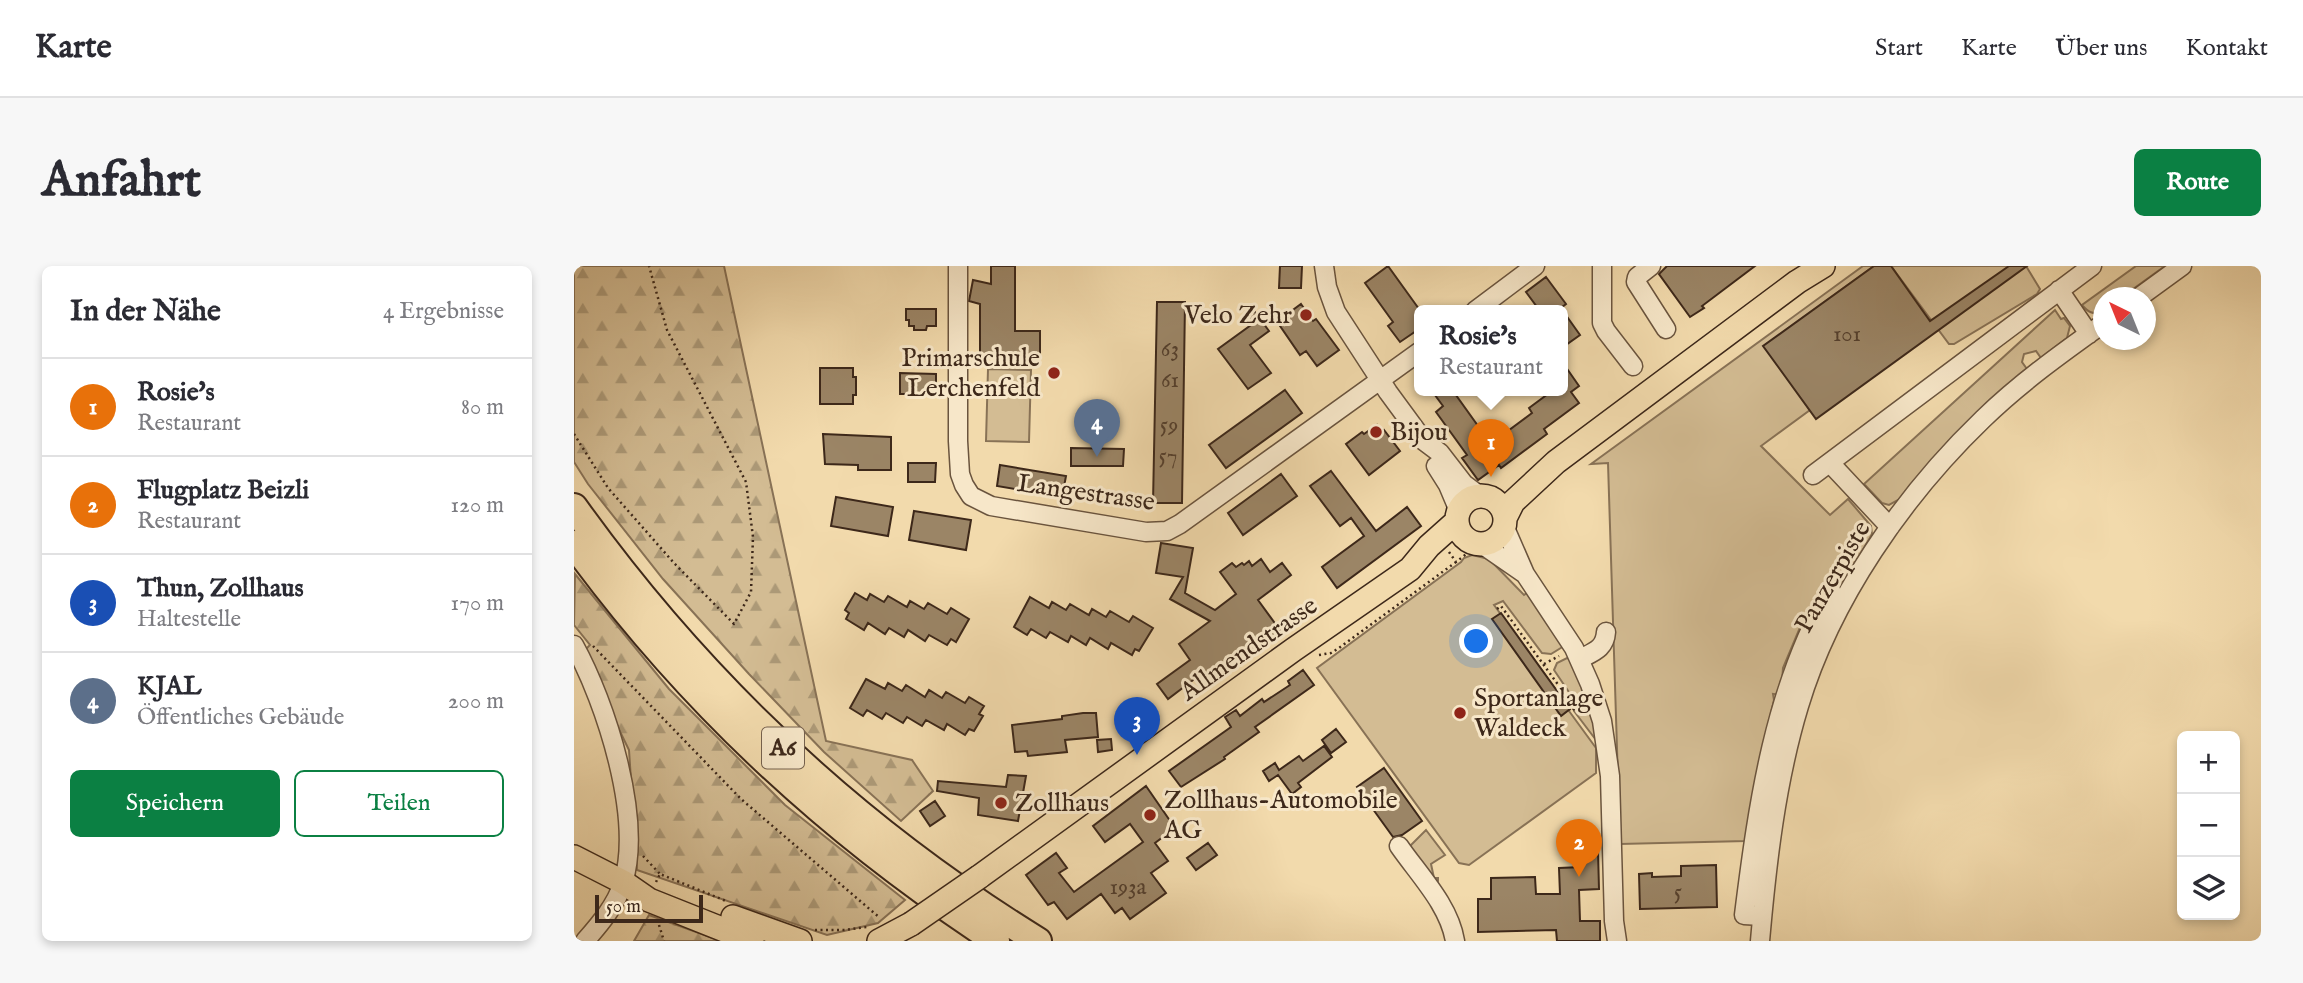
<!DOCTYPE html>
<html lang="de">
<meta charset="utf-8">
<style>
body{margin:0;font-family:"IM FELL English",serif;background:#f7f7f7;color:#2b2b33}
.controls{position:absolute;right:21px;bottom:21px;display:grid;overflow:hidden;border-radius:10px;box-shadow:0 4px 10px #0003}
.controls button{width:63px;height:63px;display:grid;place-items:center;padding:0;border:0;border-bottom:2px solid #e1e1e2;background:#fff;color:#2b2b33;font:35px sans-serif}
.compass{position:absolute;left:1519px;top:21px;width:63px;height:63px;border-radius:50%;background:#fff;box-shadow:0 4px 10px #0003;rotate:317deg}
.scale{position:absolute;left:21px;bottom:18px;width:108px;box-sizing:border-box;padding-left:7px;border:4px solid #3d281a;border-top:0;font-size:19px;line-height:24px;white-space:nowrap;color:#3d281a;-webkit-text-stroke:5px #f7e7c9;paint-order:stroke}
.you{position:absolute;left:903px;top:376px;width:24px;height:24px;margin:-18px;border:5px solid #fff;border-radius:50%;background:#1a73e8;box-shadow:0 0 0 10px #1a73e833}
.badge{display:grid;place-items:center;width:46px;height:46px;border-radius:50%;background:#0b8043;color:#fff;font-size:23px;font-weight:700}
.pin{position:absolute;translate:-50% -58px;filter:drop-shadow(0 2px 4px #0008)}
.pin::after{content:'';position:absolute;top:37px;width:24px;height:21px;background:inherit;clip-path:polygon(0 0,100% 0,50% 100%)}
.popup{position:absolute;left:840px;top:39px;width:154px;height:91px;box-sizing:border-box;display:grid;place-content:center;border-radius:10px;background:#fff;filter:drop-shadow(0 2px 5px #0005);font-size:23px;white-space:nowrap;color:#7c7c81}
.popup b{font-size:26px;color:#2b2b33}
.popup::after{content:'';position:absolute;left:50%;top:100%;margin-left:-14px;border:14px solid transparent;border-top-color:#fff}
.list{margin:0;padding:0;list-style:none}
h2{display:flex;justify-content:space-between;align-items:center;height:91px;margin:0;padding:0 28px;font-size:30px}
h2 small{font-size:23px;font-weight:400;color:#7c7c81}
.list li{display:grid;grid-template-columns:46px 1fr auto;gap:21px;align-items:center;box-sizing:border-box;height:98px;padding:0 28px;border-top:2px solid #e1e1e2}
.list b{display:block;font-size:26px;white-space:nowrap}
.list p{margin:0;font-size:23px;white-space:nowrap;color:#7c7c81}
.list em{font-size:23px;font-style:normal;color:#7c7c81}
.actions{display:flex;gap:14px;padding:21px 28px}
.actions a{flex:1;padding:16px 0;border:2px solid #0b8043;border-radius:10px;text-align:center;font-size:24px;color:#0b8043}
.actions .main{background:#0b8043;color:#fff}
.icon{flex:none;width:38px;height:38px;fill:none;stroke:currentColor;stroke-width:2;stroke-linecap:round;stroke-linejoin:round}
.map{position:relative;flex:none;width:1687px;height:675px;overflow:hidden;border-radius:10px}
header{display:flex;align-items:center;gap:42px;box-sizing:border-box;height:98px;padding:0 35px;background:#fff;border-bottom:2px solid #e1e1e2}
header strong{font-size:33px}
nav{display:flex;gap:38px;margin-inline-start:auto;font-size:24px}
.intro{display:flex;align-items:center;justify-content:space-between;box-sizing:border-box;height:168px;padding:0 42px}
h1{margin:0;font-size:49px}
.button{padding:18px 32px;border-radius:10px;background:#0b8043;color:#fff;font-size:24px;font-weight:700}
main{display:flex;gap:42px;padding:0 42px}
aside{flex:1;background:#fff;border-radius:10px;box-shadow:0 4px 10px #0003}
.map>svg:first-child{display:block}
.grass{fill:#d3bc93;stroke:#887256;stroke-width:2}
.forest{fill:url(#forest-firs);stroke:#887256;stroke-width:2}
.building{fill:#9b8566;stroke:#3d281a;stroke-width:2}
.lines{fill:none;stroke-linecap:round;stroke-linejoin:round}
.minor-casing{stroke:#6a543e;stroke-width:21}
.major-casing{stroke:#3d281a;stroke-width:26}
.highway-casing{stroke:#3d281a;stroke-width:30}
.path{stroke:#3d281a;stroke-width:2.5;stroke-dasharray:2 3.5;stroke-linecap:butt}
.minor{stroke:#f7e7c9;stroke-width:18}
.major{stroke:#f2daac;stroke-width:23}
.highway{stroke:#f2daac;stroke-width:26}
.major-bridge-casing{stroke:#3d281a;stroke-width:26;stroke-linecap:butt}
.major-bridge{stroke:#f2daac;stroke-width:23}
.poi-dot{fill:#8f2418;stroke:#f7e7c9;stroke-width:2.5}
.labels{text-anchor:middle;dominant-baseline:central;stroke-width:6;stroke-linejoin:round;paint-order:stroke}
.number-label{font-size:23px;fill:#543f2d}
.shield{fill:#f7e7c9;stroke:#75614e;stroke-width:2}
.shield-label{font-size:24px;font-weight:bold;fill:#3d281a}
.poi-label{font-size:26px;fill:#3d281a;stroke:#f7e7c9;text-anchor:start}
.street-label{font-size:26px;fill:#3d281a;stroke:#f7e7c9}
</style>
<header>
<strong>Karte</strong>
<nav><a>Start</a><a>Karte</a><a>Über uns</a><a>Kontakt</a></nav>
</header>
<div class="intro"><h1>Anfahrt</h1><a class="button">Route</a></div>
<main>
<aside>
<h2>In der Nähe<small>4 Ergebnisse</small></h2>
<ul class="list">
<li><span class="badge" style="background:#e8710a">1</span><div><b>Rosie's</b><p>Restaurant</p></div><em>80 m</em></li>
<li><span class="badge" style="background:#e8710a">2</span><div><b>Flugplatz Beizli</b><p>Restaurant</p></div><em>120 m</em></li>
<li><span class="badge" style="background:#1a4fb4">3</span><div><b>Thun, Zollhaus</b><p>Haltestelle</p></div><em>170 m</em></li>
<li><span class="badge" style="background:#5c6f8a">4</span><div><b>KJAL</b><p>Öffentliches Gebäude</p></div><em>200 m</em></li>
</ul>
<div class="actions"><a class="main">Speichern</a><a>Teilen</a></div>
</aside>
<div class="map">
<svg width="1687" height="675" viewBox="0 0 1687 675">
<defs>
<pattern id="forest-firs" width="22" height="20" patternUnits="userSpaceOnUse" patternTransform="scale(1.75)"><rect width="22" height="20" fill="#d3bc93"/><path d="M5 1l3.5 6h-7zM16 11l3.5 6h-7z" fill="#ac9977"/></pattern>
</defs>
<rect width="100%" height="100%" fill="#f2daac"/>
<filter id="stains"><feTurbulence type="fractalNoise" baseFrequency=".00286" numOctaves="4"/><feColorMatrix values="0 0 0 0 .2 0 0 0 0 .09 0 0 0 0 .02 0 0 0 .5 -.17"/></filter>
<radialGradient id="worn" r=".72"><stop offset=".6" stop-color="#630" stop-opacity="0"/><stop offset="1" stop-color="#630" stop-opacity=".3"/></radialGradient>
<path class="grass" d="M1289 0H1300L1190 80 1236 144 1187 180 1256 249 1274 233 1297 260 1298 268 1265 327 1239 338 1230 352 1209 402 1207 429 1199 428 1200 434 1183 508 1172 575 1046 578 1034 197 1017 198Z
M1317 0H1452L1466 23 1463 28 1380 78H1375Z
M1562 0H1591L1548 31 1530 32 1528 46C1519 49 1514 46 1508 39Z
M1481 44 1487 53 1490 52 1496 60 1493 72 1467 92 1462 85 1450 88 1448 96 1453 103 1383 168 1326 233 1315 239 1308 237 1290 218Z
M414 103 457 104 455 176 412 175Z
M898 289 915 293 950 329 954 326 990 380 977 388 968 387 929 335 920 339 996 443 995 445 1022 482V507L895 599 885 597 743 402 887 296 890 292Z
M993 392 997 393 1002 400 1022 459 1025 478 1000 445 1005 441 980 404 983 397Z
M852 564 871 589 857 598 860 612H864V615L860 616 835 589 837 579Z"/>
<path class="forest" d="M0 0H150L252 475 338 494 359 525 327 555 250 486 175 408 89 313 14 218 0 196Z
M1 308 95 423 211 539 331 634 304 657 253 669 63 604 55 484 8 387 16 379 0 359Z
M75 649 147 675H60Z"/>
<path class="building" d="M417 0H441V65H466V91H416V89H406V38L395 35 399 14 417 18Z
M706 0H728L727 22H705Z
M814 0 845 43V63L826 76 814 60 819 56 791 17Z
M1093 0H1181L1128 40 1130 42 1116 51 1085 8Z
M1300 0H1317L1356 55 1435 0H1453L1242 153 1189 80Z
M972 11 992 38 983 45H966L952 26Z
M583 36H611L608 237H579Z
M727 38 739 55 742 53 765 84 743 100 732 85 726 89 704 57 713 51 712 49Z
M678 42 695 65 676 79 697 107 674 123 644 83 677 59 670 49Z
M332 43H362V60H353L352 64H340V60H335V54H332Z
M989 45 1006 69 989 81Z
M989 97 1005 120 997 126 1005 137 970 163 973 168 927 202 925 199 904 214 888 192 893 189 862 146 869 140 858 125H879L912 171 918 166 923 173 958 147 955 142 978 125H989Z
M246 102H279V111H282V129H279V138H246Z
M326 107 362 108V128H326Z
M711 124 728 147 652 202 635 179Z
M803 159 808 166 810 164 826 185 795 209 772 178 788 166 790 168Z
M249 168 317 171V204H284V199L251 198Z
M497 182 550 183 549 200H497Z
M334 197H362L361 216H334Z
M426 199 492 210 488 231 423 220Z
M757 205 802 265 833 241 847 260 763 322 748 301 790 270 777 252 766 260 736 220Z
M707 208 723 230 669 269 654 247Z
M262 231 319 241 314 270 257 260Z
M340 245 397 254 392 284 335 274Z
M587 277 619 282 611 327 641 344 662 328 646 306 658 297 662 301 668 297 670 299 675 295 678 300 687 293 696 306 708 297 717 309 684 334 708 367 675 390 673 387 652 401 656 405 637 419 627 408 594 433 583 418 616 394 605 378 636 355 596 333 609 311 582 307Z
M281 327 293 334 296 328 310 336 314 330 333 341 336 335 350 343 354 337 373 348 377 342 395 353 382 376 377 373 373 379 355 369 351 375 334 364 330 371 315 362 311 368 294 357 290 364 272 353 275 347 271 344Z
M456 331 475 342 478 336 492 344 496 338 515 349 518 343 532 351 536 345 555 356 559 350 579 362 565 385 561 383 558 389 537 377 534 383 516 372 512 379 497 370 494 376 476 366 472 372 457 363 453 369 440 361Z
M927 347 996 443 987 450 918 353Z
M729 404 740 419 681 461 685 466 650 491 651 493 607 521 595 505 657 461 651 451 662 444 666 450 688 433 690 436 716 419 714 415Z
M292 413 311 423 314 417 328 425 332 419 351 431 355 424 368 432 372 426 391 437 395 431 410 440 405 448 409 450 400 465 395 463 391 469 373 458 370 464 352 454 348 460 333 451 329 457 312 447 308 453 293 444 289 450 276 442Z
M509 447H522L524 471 491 474 493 486 454 490 453 485 441 486 438 459 488 453V450Z
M762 463 772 476 757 487 748 474Z
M537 473 538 484 524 486 523 474Z
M750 480 758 491 724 517 727 521 718 528 704 509 695 515 689 505 701 497 705 504 725 490 729 495Z
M810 502 848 555 828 569 819 571 783 521Z
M434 509 452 510 444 555 404 549 405 532 363 525 364 515 432 521Z
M572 520 601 562 581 577 594 595 577 607 592 627 556 653 548 642 541 647 527 628 493 653 480 636 474 639 452 609 482 587 493 602 485 607 500 626 569 576 556 558 531 576 519 560Z
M361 535 371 550 356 560 346 545Z
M634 577 643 589 622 604 613 592Z
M1008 585H1024L1025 623 1005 624 1006 655H1026V675H983L982 664 904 666V633H917V612L961 611 962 628H986L985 602 1008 601Z
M1142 599 1143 641 1066 643 1065 608 1078 607V611L1107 610V600Z"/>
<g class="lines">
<g class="minor-casing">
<path id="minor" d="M384 0V175L386 208 390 219 397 230 417 240 572 266 593 265 606 258 845 86
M750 0 753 21 762 46 814 126 850 175 866 187 890 218 906 230
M1028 0V57L1032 65 1059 100
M1077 0 1063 11 1062 16 1092 63
M1485 24 1515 68
M1564 32 1608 0
M901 45 961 0
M1256 197 1316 261
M862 200 874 219 885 245
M1239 209 1518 0
M931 262 951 308 1000 382 1016 418 1028 455 1036 510 1040 655 1043 675
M909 279 951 308
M0 379C32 437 69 552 49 617 42 639 26 658 11 675
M1006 393C1019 386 1031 383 1032 366
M825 580C845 609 875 639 881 675
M1188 650 1170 649C1184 537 1200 423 1257 324
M1186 675C1193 596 1202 516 1225 440 1257 333 1330 229 1409 153 1446 117 1488 87 1530 57"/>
</g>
<g class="major-casing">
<path id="major" d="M883 254a24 24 0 1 1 48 0a24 24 0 1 1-48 0Z
M932 250 939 236 982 196 1223 16 1249 0
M0 591 49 616 75 634 178 675
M405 611 719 384 836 303 855 280 883 255
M159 651 226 675
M305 675 337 658"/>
</g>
<g class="highway-casing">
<path id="highway" d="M0 241C126 417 279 561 464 675
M0 278C115 436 259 569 422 675"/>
</g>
<path class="path" d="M0 168 34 222 100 297 160 358 177 326 179 271 172 216 93 64 75 0
M875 286 882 296 895 286
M923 343 927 340 1001 442 996 446
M19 380 167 533 306 652
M745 389 757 387 765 382 882 296
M970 398 985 390
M69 590 86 608
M82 616 86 608 152 635
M85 659 90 675
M241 664H271L293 661"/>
<use href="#minor" class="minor"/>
<use href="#major" class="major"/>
<use href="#highway" class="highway"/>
<g class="major-bridge-casing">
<path id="major-bridge" d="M337 658 405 611"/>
</g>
<use href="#major-bridge" class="major-bridge"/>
</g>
<g class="poi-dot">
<circle cx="732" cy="49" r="7"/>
<circle cx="480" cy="107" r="7"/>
<circle cx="802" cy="166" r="7"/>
<circle cx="886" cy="447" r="7"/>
<circle cx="427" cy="537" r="7"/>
<circle cx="576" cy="549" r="7"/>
</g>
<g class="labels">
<g class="number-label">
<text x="1273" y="68">101</text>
<text x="596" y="83">63</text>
<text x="596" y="114">61</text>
<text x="595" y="159">59</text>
<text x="594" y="190">57</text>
<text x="554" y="621">193a</text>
<text x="1104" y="626">5</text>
</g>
<rect class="shield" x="188" y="461.5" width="42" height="41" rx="5"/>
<g class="shield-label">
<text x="209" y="482">A6</text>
</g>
<g class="poi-label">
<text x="718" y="49" text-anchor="end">Velo Zehr</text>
<text x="466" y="92" text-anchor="end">Primarschule<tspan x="466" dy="30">Lerchenfeld</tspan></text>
<text x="816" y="166">Bijou</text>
<text x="900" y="432">Sportanlage<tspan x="900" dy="30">Waldeck</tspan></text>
<text x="590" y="534">Zollhaus-Automobile<tspan x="590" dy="30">AG</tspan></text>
<text x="441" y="537">Zollhaus</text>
</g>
<g class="street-label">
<text transform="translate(512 227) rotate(8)">Langestrasse</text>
<text transform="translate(1259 311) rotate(-60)">Panzerpiste</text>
<text transform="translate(675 383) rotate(-35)">Allmendstrasse</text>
</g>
</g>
<rect width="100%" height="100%" filter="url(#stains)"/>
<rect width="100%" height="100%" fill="url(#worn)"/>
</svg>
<div class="controls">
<button>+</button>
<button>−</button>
<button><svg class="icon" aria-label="layers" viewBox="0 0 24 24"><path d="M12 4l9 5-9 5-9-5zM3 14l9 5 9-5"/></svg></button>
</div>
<svg class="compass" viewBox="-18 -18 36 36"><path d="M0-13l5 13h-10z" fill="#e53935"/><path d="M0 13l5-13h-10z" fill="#7c7c81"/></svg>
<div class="scale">50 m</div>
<div class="you"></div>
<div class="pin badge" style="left:917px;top:211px;background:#e8710a">1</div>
<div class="popup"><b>Rosie's</b>Restaurant</div>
<div class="pin badge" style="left:1005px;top:611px;background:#e8710a">2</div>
<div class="pin badge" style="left:563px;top:489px;background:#1a4fb4">3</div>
<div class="pin badge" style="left:523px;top:191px;background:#5c6f8a">4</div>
</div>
</main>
